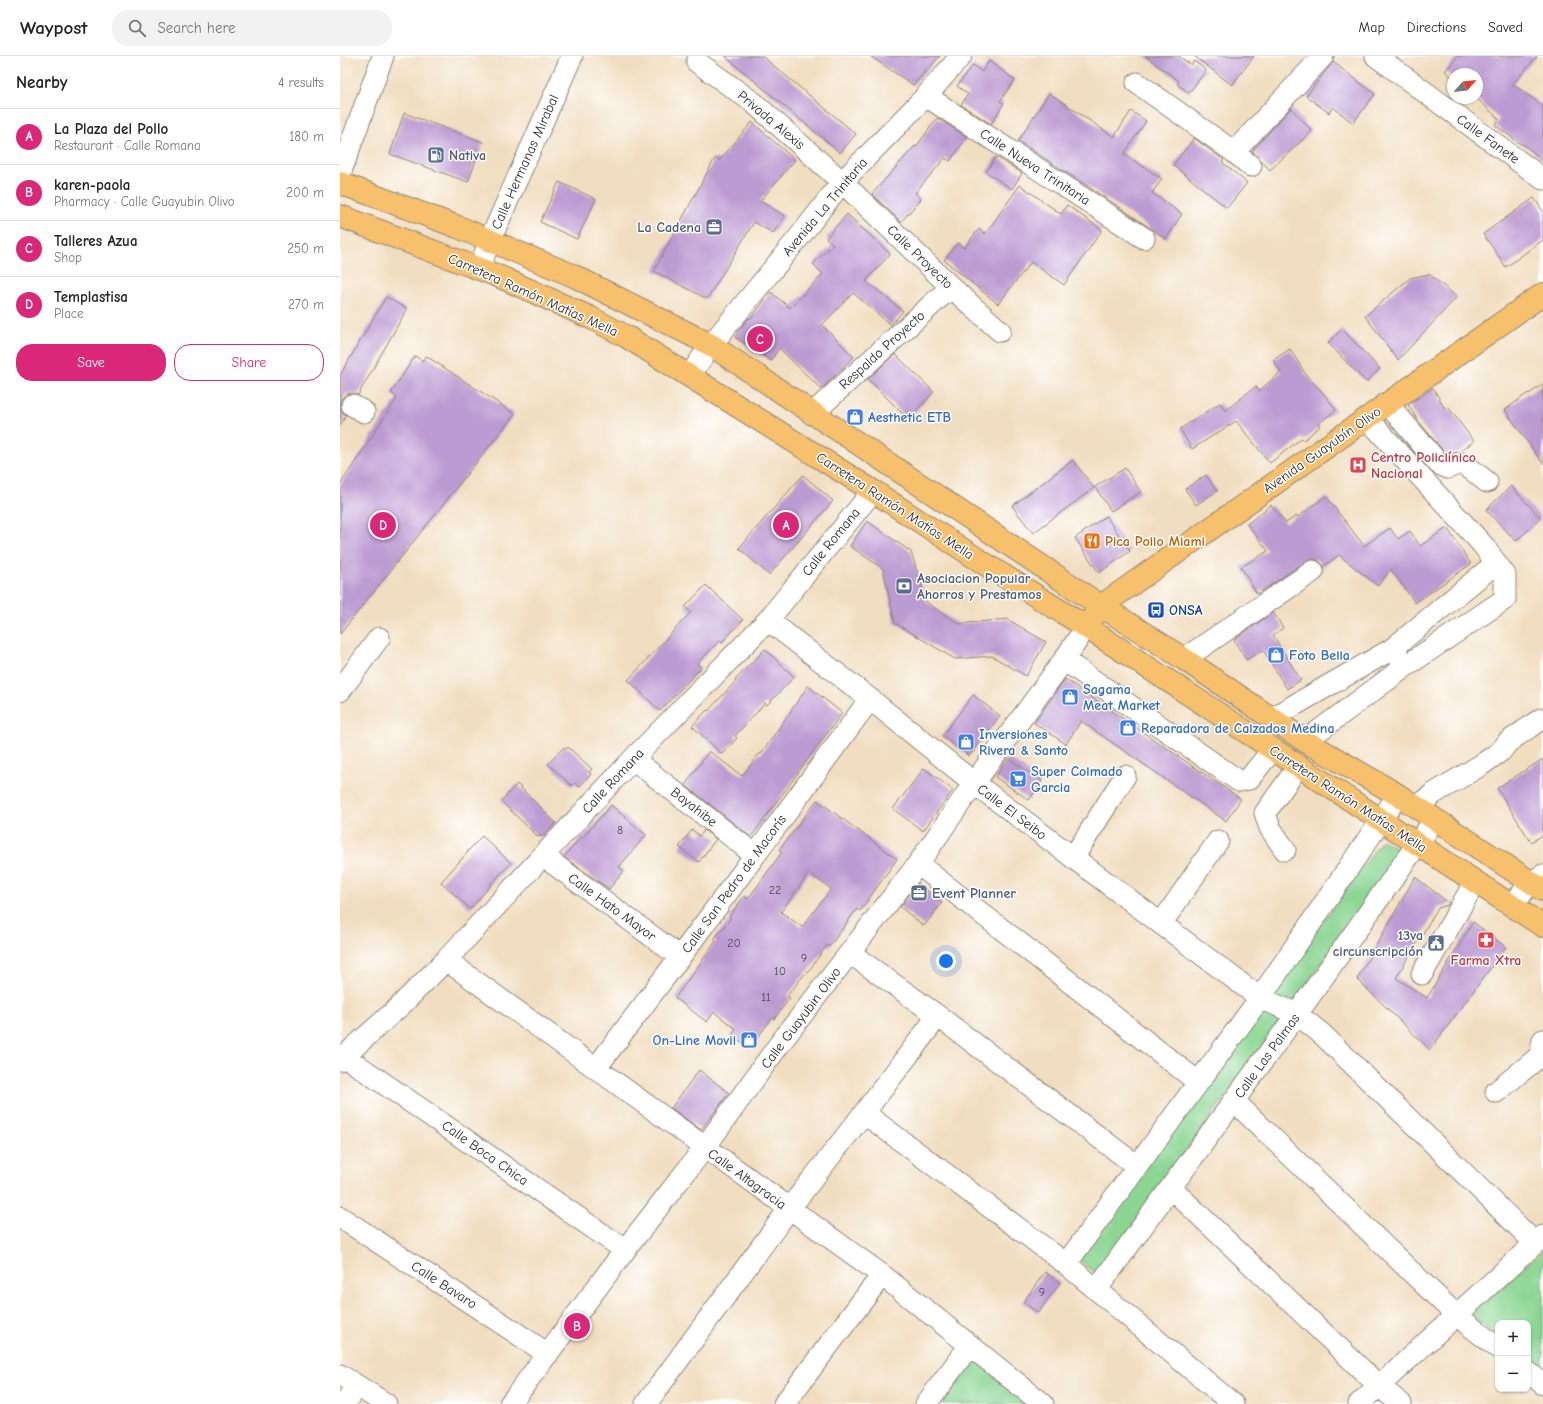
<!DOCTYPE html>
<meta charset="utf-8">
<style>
body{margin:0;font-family:"Comic Neue",sans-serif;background:#f2f2f2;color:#222}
.controls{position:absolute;right:12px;bottom:12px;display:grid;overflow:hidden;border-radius:8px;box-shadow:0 1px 3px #0004}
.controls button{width:36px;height:36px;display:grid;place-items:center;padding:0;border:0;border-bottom:1px solid #e0e0e0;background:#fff;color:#222;font:20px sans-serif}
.compass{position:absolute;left:1107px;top:12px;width:36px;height:36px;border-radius:50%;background:#fff;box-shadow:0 1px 3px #0004;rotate:63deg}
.you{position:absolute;left:606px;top:905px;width:14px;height:14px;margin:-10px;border:3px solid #fff;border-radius:50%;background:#1a73e8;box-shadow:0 0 0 6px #1a73e833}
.badge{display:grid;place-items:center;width:26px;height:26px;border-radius:50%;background:#db2777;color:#fff;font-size:13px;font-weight:700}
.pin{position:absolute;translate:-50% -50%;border:2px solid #fff;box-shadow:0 1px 4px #0006}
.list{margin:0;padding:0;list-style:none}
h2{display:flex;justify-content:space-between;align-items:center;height:52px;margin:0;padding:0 16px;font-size:17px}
h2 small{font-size:13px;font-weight:400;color:#767676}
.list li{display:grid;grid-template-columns:26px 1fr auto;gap:12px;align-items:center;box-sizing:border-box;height:56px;padding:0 16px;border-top:1px solid #e0e0e0}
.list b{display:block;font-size:15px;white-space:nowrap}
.list p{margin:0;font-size:13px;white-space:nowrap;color:#767676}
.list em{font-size:13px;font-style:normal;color:#767676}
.actions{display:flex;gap:8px;padding:12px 16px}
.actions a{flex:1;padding:9px 0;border:1px solid #db2777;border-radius:16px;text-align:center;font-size:14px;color:#db2777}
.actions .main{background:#db2777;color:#fff}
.icon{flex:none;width:22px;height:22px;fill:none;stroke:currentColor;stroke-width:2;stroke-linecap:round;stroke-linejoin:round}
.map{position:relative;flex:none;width:1203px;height:1348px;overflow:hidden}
header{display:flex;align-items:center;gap:24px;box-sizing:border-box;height:56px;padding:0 20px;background:#fff;border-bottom:1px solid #e0e0e0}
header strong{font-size:19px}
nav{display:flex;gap:22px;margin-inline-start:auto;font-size:14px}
.search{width:280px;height:36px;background:#f2f2f2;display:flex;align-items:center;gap:10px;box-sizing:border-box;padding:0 14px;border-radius:16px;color:#767676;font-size:15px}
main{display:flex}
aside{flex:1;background:#fff}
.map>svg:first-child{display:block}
.green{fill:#8bd693;stroke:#5b805f}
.building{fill:#bc9ad2;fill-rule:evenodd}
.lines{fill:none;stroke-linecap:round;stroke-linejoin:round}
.minor-casing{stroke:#8e8476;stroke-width:23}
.major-casing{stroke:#8e8476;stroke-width:24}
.minor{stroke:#fff;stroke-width:21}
.major{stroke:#f7c06c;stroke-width:22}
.labels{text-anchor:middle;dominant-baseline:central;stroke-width:3;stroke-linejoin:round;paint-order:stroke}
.number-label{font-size:12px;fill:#4f4755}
.street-label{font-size:14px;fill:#2b2b2b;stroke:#fff}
.service-label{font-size:14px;font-weight:bold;fill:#4e5e75;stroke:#fff;text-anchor:start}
.shop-label{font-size:14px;font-weight:bold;fill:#366cbe;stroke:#fff;text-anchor:start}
.health-label{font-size:14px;font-weight:bold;fill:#be3a42;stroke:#fff;text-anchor:start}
.food-label{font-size:14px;font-weight:bold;fill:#c56008;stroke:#fff;text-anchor:start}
.transit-label{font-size:14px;font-weight:bold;fill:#164399;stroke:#fff;text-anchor:start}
</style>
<header>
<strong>Waypost</strong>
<div class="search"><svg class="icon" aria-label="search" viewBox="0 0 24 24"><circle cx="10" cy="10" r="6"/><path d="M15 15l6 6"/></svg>Search here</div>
<nav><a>Map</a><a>Directions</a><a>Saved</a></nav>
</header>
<main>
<aside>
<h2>Nearby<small>4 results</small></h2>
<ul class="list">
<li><span class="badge">A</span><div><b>La Plaza del Pollo</b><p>Restaurant · Calle Romana</p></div><em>180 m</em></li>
<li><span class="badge">B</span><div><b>karen-paola</b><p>Pharmacy · Calle Guayubin Olivo</p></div><em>200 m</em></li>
<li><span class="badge">C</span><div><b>Talleres Azua</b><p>Shop</p></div><em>250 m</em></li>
<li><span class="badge">D</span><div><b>Templastisa</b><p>Place</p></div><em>270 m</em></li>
</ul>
<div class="actions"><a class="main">Save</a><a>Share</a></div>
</aside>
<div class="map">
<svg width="1203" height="1348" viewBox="0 0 1203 1348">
<rect width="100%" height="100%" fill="#fff"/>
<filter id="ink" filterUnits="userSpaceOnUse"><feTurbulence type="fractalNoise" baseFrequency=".025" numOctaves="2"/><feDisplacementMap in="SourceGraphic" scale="8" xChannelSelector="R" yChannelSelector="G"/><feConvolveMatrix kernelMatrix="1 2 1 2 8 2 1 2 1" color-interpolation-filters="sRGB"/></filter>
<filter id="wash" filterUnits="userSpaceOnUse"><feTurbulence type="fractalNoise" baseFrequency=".012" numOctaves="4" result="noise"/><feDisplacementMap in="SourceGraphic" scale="16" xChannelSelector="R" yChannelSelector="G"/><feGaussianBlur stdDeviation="0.9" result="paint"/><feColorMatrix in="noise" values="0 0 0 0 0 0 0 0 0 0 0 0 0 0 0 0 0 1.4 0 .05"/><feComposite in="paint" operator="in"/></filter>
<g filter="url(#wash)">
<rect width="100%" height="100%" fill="#f1dec0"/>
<path class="green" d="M1042 784 1063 795 757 1218 739 1204Z
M1203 1194V1316L1188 1305V1267H1158V1281L1130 1259Z
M635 1305 689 1348H602Z"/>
<g id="blocks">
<path class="building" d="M385 0H422L516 78 500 97Z
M530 0H600L573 29Z
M805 0H839L851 9 854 5 866 14 849 37 837 28 839 25Z
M854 0H914L892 29Z
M1118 0H1197L1173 28 1203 50V104L1183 88 1182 89 1155 69 1159 63 1136 42H1137V18H1113V22L1105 15Z
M649 5 675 24 660 45 664 47 651 68 621 49 628 38 617 30 633 9 642 16Z
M993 6 1035 38 1013 67 993 51 989 57 966 40Z
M709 37 774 81 791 55 806 65 784 98 822 123 812 137 842 158 826 183 778 150 678 85Z
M951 52 972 75 930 114 912 95Z
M64 57 143 86 128 126 50 98Z
M597 62 627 81 610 105 605 102 575 137 581 143 561 166 532 138 575 90 576 91Z
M412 66 455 104 420 145 445 160 433 177 414 166 367 243 314 215 375 102 380 104Z
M854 82 884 104 882 106 907 127 887 152 833 109Z
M656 101 682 117 672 133 646 116Z
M219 126 256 143 237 183 200 166Z
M680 129 721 158 727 149 762 174 724 229 691 206 658 248 604 204 618 187 624 192 639 173 645 178Z
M1194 142 1203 155V184L1166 211 1143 178Z
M507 158 550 198 526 225 563 255 551 269 513 237 482 269 514 301 481 333 439 292 431 305 395 281 402 270 409 262 410 263 431 236 450 252 483 218 473 208 493 188 486 182Z
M1089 218 1117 241 1058 304 1025 260 1070 222Z
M46 241 67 253 18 339 12 337 6 338 1 343 0 349 1 355 6 359 0 370V319Z
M1002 273 1040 313 1026 326 988 287Z
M950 293 966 319 984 338 996 354 978 368 980 370 964 384 962 382 930 407 896 365 852 393 840 373 880 347 885 355 916 330 919 335 941 316 933 304Z
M555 298 594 336 568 363 528 323Z
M75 300 82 305 86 300 175 358 0 578V429L57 342 51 337Z
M1203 328V408L1165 354 1188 337 1189 338Z
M1093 332 1105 353 1108 351 1134 385 1121 395 1108 399 1106 398 1079 366 1068 349Z
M733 404 754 432 693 477 672 450Z
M785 412 801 436 771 455 755 431Z
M463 419 493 445 429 519 399 492Z
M866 419 877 435 856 449 845 433Z
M1171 430 1201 462 1176 485 1146 454Z
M986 440 1024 490 1050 472 1058 483 1070 475 1080 490 1107 472 1131 508 1075 547 1051 513 1038 530 999 499 984 510 978 504 972 503 967 505 917 538 901 511 928 495 907 468 931 449 946 467 956 460 958 461Z
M766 460 790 495 759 517 735 482Z
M527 465 571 496 587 547 619 568 667 563 706 586 686 620 652 600 615 603 555 567 543 513 510 490Z
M366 529 403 564 382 586 380 584 357 608 361 612 320 655 288 624 351 556 345 551Z
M933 556 943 572 933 579 961 624 947 633 923 594 906 604 894 584Z
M425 593 454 621 427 649 425 647 395 680 397 682 382 698 352 670 367 654 368 655 396 625 395 624Z
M725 623 901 743 886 765 741 665 726 688 694 667Z
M468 630 502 657 411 781 345 729 369 695 402 720 419 698H421Z
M633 639 660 660 629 700 602 680Z
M224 691 226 693 228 691 252 713 249 716 251 718 239 731 235 727 232 730 208 708Z
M668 702 702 725 689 744 655 721Z
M1203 703V779L1191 786 1157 732Z
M584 712 613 734 583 775 553 753Z
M177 728 216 767 202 781 200 779 198 781 161 745Z
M477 744 557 803 520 855 517 853 489 891 487 889 468 916 467 915 447 940 450 942 434 963 432 962 410 992 392 979 396 973 374 956 367 966 335 942 376 885 374 883 391 862 389 861 404 840 408 843 442 796 439 794ZM469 817 491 833 462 871 441 856Z
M271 749 306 779 279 811 284 815 269 833 224 801 242 780 243 781Z
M352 774 360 780 364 774 376 783 359 806 339 791Z
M142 780 171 807 150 829H151L130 853 101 826 128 796H127Z
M1075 821 1109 847 1108 849 1098 852 1056 922 1087 942 1133 866 1166 891 1090 994 1017 923Z
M578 827 602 847 584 870 560 851Z
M359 1014 389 1037 361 1074 331 1052Z
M705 1216 720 1227 698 1257 683 1246Z"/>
</g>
</g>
<g filter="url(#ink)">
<use href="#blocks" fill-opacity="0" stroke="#8e8476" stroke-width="1"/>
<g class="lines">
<g class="minor-casing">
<path id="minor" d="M1036 0 1203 123
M357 6 414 47 502 126 611 231 660 275
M797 27 894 96 911 110
M586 40 804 182
M894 96 983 0
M0 118 43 0
M139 213 150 184 232 0
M350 319 371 289 464 175 502 126 586 40 621 0
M1047 347 1099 408 1108 412 1120 407 1127 410 1147 426
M12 349 24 356
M472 358 611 231
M428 564 530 643 634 727 920 942 957 958 983 979 1195 1187
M1052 593 1156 507
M844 603 973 515
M724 604 899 725 909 723 932 694
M0 635 39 582
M932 662 1052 593 1066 610
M965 685 1066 610 1165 543V519L1142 488 1027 362
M293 703 415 799
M1076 751 1093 738 1141 709 1161 695 1168 686 1201 663
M945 794 930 772 925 757 958 711
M203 800 340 901
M733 802 785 720
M578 808 858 1026
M1172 850 1191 826 1203 819
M821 868 878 785
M510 897 598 960 797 1110
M106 904 542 1219 703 1348
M1082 918 1135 826
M4 1000 285 1194
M0 1004 59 951 106 904 293 703 428 564 533 435
M256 1012 340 901 530 643
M1156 1036 1200 1000 1203 984
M894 1045 1116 1259 1158 1292
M524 1057 726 1208 893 1348
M831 1132 1039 1330 1061 1348
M0 1161 208 1298
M726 1208 920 942 1058 739
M757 1233 957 958 1095 763
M1188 1316 1203 1328
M0 1319 46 1348
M4 1348 17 1330
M170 1348 285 1194 365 1091 438 990 578 808 634 727 724 604 746 571
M306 1348 449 1153 524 1057 598 960
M444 1348 542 1219
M586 1348 630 1289
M1019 1348 1203 1180"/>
</g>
<g class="major-casing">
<path id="major" d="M0 127 118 171 234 220 371 289 761 550 844 603 965 685 1058 739 1203 834
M0 160 158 220 251 262 287 281 533 435 645 508 746 571 1203 870
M753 561 761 550 1203 238"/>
</g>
<use href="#minor" class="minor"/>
<use href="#major" class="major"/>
</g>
</g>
<defs>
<g id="fuel-square" transform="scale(0.9)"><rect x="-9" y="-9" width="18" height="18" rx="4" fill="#5c6f8a" stroke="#fff"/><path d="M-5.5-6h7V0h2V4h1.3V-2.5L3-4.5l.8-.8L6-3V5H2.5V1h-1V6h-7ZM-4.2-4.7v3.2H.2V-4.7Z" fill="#fff"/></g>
<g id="office-square" transform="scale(0.9)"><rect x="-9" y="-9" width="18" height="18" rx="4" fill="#5c6f8a" stroke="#fff"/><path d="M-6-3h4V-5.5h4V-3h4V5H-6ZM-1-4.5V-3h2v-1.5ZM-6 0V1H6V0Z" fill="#fff"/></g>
<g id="shop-square" transform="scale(0.9)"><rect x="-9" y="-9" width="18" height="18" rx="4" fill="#3f7fe0" stroke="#fff"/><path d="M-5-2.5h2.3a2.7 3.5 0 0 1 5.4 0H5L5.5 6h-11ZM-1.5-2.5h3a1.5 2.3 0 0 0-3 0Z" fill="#fff"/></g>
<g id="hospital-square" transform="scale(0.9)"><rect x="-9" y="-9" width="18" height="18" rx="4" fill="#e0444e" stroke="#fff"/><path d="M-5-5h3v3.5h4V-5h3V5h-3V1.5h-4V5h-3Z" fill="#fff"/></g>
<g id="restaurant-square" transform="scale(0.9)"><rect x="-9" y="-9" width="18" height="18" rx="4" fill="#e8710a" stroke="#fff"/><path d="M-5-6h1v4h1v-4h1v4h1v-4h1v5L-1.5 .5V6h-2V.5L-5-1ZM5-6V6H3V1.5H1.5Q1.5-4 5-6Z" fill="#fff"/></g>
<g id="bank-square" transform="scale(0.9)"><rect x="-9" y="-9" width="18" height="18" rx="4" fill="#5c6f8a" stroke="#fff"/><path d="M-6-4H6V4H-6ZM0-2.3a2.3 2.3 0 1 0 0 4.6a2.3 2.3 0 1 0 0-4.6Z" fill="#fff"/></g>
<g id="bus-square" transform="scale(0.9)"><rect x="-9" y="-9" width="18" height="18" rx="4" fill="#1a4fb4" stroke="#fff"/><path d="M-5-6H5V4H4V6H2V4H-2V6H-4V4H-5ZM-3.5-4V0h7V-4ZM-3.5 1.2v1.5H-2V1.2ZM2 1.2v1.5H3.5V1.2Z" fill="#fff"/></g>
<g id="supermarket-square" transform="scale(0.9)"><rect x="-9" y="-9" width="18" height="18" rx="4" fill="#3f7fe0" stroke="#fff"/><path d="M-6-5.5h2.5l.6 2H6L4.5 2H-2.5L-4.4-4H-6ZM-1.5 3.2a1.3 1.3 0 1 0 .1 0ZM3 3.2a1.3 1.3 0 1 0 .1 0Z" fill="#fff"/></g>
<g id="pharmacy-square" transform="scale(0.9)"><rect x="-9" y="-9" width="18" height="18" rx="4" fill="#e0444e" stroke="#fff"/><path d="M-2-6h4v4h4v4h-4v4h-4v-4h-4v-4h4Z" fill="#fff"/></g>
<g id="civic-square" transform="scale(0.9)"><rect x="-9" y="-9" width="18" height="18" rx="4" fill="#5c6f8a" stroke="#fff"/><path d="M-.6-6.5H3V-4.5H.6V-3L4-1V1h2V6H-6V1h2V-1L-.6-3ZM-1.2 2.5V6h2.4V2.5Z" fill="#fff"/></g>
</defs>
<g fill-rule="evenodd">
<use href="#fuel-square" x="96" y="99"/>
<use href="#office-square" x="374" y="171"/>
<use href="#shop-square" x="515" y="361"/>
<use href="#hospital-square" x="1018" y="409"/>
<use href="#restaurant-square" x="752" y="485"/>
<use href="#bank-square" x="564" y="530"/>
<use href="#bus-square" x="816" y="554"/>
<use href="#shop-square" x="936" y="599"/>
<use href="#shop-square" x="730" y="641"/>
<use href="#shop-square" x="788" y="672"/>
<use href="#shop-square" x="626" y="686"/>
<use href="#supermarket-square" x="678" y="723"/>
<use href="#office-square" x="579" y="837"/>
<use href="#pharmacy-square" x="1146" y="884"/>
<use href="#civic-square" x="1096" y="887"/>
<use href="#shop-square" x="409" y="984"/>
</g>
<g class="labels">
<g class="number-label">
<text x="280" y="774">8</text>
<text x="435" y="834">22</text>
<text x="394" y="887">20</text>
<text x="464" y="902">9</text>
<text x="440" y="915">10</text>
<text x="426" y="941">11</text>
<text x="702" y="1236">9</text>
</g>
<g class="street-label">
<text transform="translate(431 64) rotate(40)">Privada Alexis</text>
<text transform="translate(1148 83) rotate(36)">Calle Fanete</text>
<text transform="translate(185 106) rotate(-66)">Calle Hermanas Mirabal</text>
<text transform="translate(695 111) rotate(33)">Calle Nueva Trinitaria</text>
<text transform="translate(485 151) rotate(-50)">Avenida La Trinitaria</text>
<text transform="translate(580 201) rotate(44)">Calle Proyecto</text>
<text transform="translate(193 239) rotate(24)">Carretera Ramón Matías Mella</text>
<text transform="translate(542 294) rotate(-42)">Respaldo Proyecto</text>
<text transform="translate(982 394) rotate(-35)">Avenida Guayubín Olivo</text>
<text transform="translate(555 450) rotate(33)">Carretera Ramón Matías Mella</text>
<text transform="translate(491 486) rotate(-51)">Calle Romana</text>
<text transform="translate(273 725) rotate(-47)">Calle Romana</text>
<text transform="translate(1008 743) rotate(33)">Carretera Ramón Matías Mella</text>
<text transform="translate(354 751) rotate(38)">Bayahibe</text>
<text transform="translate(672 756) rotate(37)">Calle El Seibo</text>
<text transform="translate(394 828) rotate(-54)">Calle San Pedro de Macorís</text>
<text transform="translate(272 851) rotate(36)">Calle Hato Mayor</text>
<text transform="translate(461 962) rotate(-53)">Calle Guayubin Olivo</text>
<text transform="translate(927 1000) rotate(-54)">Calle Las Palmas</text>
<text transform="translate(145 1097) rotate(35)">Calle Boca Chica</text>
<text transform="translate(407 1123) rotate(36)">Calle Altagracia</text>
<text transform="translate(104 1229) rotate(33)">Calle Bavaro</text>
</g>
<g class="service-label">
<text x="109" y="99">Nativa</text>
<text x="361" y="171" text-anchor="end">La Cadena</text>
<text x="577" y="522">Asociacion Popular<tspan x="577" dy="16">Ahorros y Prestamos</tspan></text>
<text x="592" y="837">Event Planner</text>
<text x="1083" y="879" text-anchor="end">13va<tspan x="1083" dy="16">circunscripción</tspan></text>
</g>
<g class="shop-label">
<text x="528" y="361">Aesthetic ETB</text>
<text x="949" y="599">Foto Bella</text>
<text x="743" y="633">Sagama<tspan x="743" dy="16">Meat Market</tspan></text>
<text x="801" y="672">Reparadora de Calzados Medina</text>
<text x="639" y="678">Inversiones<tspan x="639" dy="16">Rivera &amp; Santo</tspan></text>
<text x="691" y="715">Super Colmado<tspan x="691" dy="16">Garcia</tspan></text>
<text x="396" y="984" text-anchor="end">On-Line Movil</text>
</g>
<g class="health-label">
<text x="1031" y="401">Centro Policlínico<tspan x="1031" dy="16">Nacional</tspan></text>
<text x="1146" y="904" text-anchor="middle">Farma Xtra</text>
</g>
<g class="food-label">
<text x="765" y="485">Pica Pollo Miami</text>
</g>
<g class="transit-label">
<text x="829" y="554">ONSA</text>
</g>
</g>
</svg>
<div class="controls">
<button>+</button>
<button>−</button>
</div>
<svg class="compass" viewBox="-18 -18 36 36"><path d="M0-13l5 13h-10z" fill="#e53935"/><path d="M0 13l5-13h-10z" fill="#767676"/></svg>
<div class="you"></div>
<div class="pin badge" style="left:446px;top:469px">A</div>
<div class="pin badge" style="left:237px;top:1270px">B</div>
<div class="pin badge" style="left:420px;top:283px">C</div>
<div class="pin badge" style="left:43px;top:469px">D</div>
</div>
</main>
